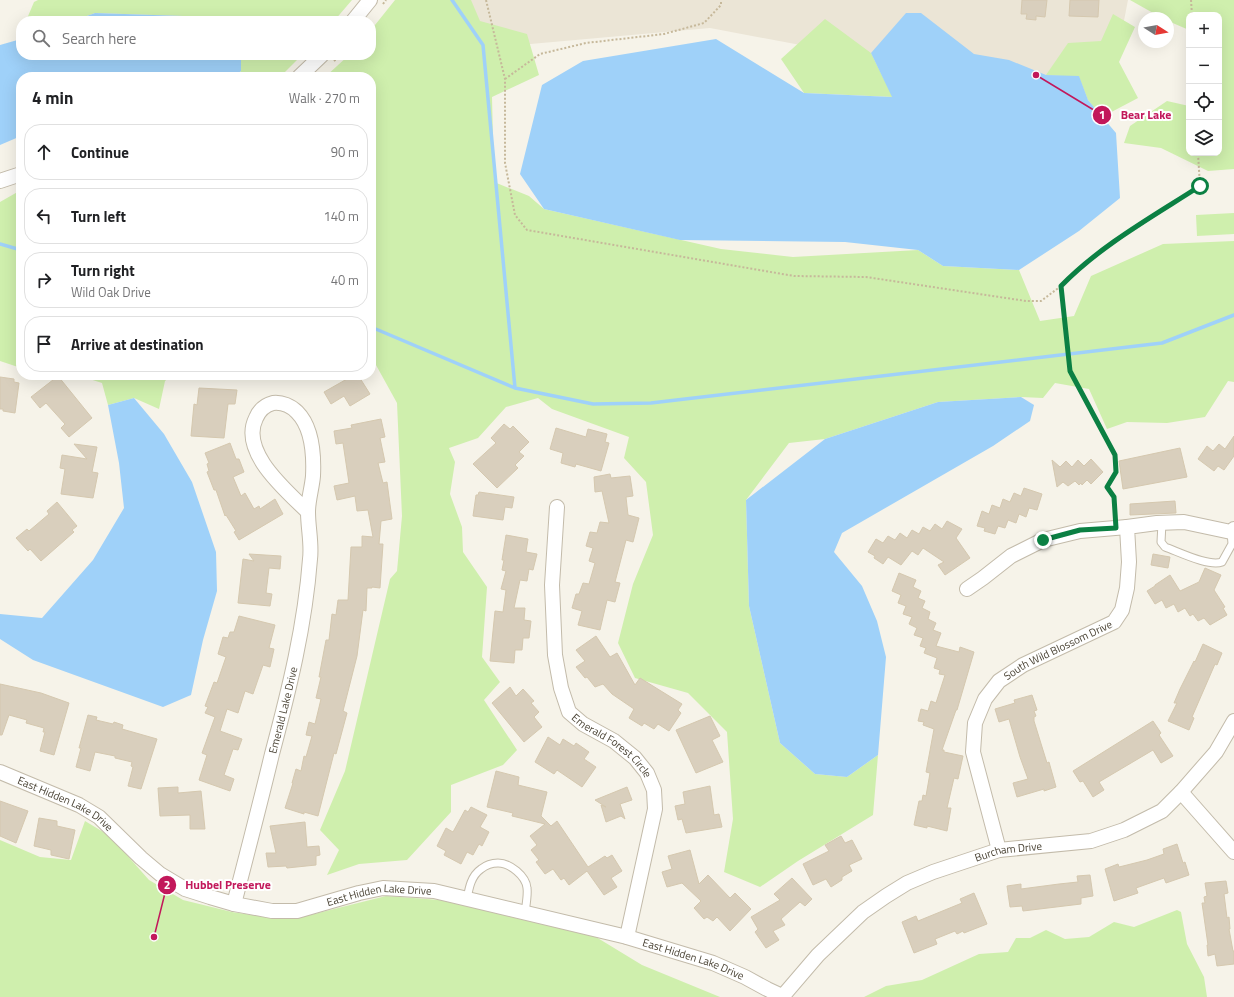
<!DOCTYPE html>
<meta charset="utf-8">
<style>
body{margin:0;font-family:"Titillium Web",sans-serif;background:#f6f6f6;color:#202124}
.controls{position:absolute;right:12px;top:12px;display:grid;overflow:hidden;border-radius:8px;box-shadow:0 4px 16px #0002}
.controls button{width:36px;height:36px;display:grid;place-items:center;padding:0;border:0;border-bottom:1px solid #e0e0e0;background:#fff;color:#202124;font:20px sans-serif}
.compass{position:absolute;left:1138px;top:12px;width:36px;height:36px;border-radius:50%;background:#fff;box-shadow:0 4px 16px #0002;rotate:101deg}
.stop{position:absolute;width:12px;height:12px;margin:-9px;border:3px solid #0b8043;border-radius:50%;background:#fff}
.stop.end{background:#0b8043;border-color:#fff;box-shadow:0 1px 4px #0008}
.list{margin:0;padding:0;list-style:none}
h2{display:flex;justify-content:space-between;align-items:center;height:52px;margin:0;padding:0 16px;font-size:17px}
h2 small{font-size:13px;font-weight:400;color:#757577}
.list li{display:grid;grid-template-columns:26px 1fr auto;gap:12px;align-items:center;box-sizing:border-box;height:56px;margin:0 8px 8px;padding:0 8px;border:1px solid #e0e0e0;border-radius:16px}
.list b{display:block;font-size:15px;white-space:nowrap}
.list p{margin:0;font-size:13px;white-space:nowrap;color:#757577}
.list em{font-size:13px;font-style:normal;color:#757577}
.icon{flex:none;width:22px;height:22px;fill:none;stroke:currentColor;stroke-width:2;stroke-linecap:round;stroke-linejoin:round}
.map{position:relative;flex:none;width:1234px;height:997px;overflow:hidden}
.search{position:absolute;background:#fff;box-shadow:0 4px 16px #0002;left:16px;top:16px;width:360px;height:44px;display:flex;align-items:center;gap:10px;box-sizing:border-box;padding:0 14px;border-radius:16px;color:#757577;font-size:15px}
.panel{position:absolute;background:#fff;box-shadow:0 4px 16px #0002;left:16px;top:72px;width:360px;height:308px;border-radius:16px}
.map>svg:first-child{display:block}
.residential{fill:#ebe5d6}
.green{fill:#cfefad}
.water{fill:#9fd1f9}
.lines{fill:none;stroke-linecap:round;stroke-linejoin:round}
.stream{stroke:#9fd1f9;stroke-width:3.5}
.building{fill:#d9cfbd;stroke:#d5c8af}
.lane-casing{stroke:#c3bbaa;stroke-width:9}
.street-casing{stroke:#c3bbaa;stroke-width:16}
.path{stroke:#c6b89a;stroke-width:2;stroke-dasharray:2 2;stroke-linecap:butt}
.lane{stroke:#fff;stroke-width:7}
.street{stroke:#fff;stroke-width:14}
.route{stroke:#0b8043;stroke-width:5}
.labels{text-anchor:middle;dominant-baseline:central;stroke-width:4;stroke-linejoin:round;paint-order:stroke}
.street-label{font-size:11px;fill:#4b4436;stroke:#fff}
.leader{fill:none;stroke:#c2185b;stroke-width:1.5}
.callout-dot{fill:#c2185b;stroke:#fff;stroke-width:1.5}
.mark-label{font-size:12px;text-anchor:middle;font-weight:bold;fill:#fff}
.callout-label{font-size:12px;text-anchor:middle;font-weight:bold;fill:#c2185b;stroke:#fff;stroke-width:4;stroke-linejoin:round;paint-order:stroke}
</style>
<div class="map">
<svg width="1234" height="997" viewBox="0 0 1234 997">
<rect width="100%" height="100%" fill="#f6f3e9"/>
<path class="residential" d="M463 0H1128L1108 103 710 28 498 47Z"/>
<path class="green" d="M38 0H352L334 21H204L183 16 95 13 73 21H26L34 2Z
M395 0H471L480 21 527 34 539 75 492 97 494 182 529 196 544 209 721 249 793 257 918 250 943 266 1019 270 1040 321 1074 316 1091 276 1163 244 1234 241V382L1228 381 1205 417 1167 423 1127 422 1107 429 1089 389 1055 383 1043 398 1021 397 938 402 825 439 789 443 746 500 749 606 780 743 815 774 847 777 878 755 873 815 798 861 760 887 724 872 733 819 727 732 688 693 635 678 618 643 633 584 653 535 646 482 624 458 629 437 552 409 538 398 506 407 478 438 449 448 455 462 450 494 462 527 463 552 487 587 482 657 500 682 484 700 517 750 503 765 451 785V812L407 860 359 864 327 875 339 850 320 830 345 771 390 579 397 571 402 516 397 403 371 356V77H325L349 55H371V30Z
M1130 0H1234V169L1208 171 1161 148 1124 143 1130 126 1167 101 1189 106V153H1219V15H1189V30L1168 21V18H1162Z
M1113 14 1135 27 1119 62 1138 98 1102 117 1088 100 1079 77 1046 75 1068 43 1101 41Z
M825 19 871 53 893 97 804 93 781 59Z
M241 55H302L284 73 279 77H233L241 71Z
M21 190V368L0 361V202Z
M1234 213V234L1197 236 1196 215Z
M77 375H172L165 381 159 409 134 398 108 405 102 383Z
M85 821 110 836 149 880 183 900 232 912 274 918 310 915 386 896 440 900 596 937 642 965 720 997H0V840L40 857 71 860Z
M1177 910 1181 912 1187 944 1204 977 1207 997H864L886 986 922 980 979 954 1008 952 1016 938H1030L1046 930 1065 939 1089 937 1114 922 1134 927Z"/>
<path class="water" d="M95 13 183 16 204 21H73Z
M906 13H921L974 54 1009 60 1046 75 1079 76 1088 100 1116 133 1120 198 1079 231 1019 270 943 266 918 250 845 242 680 240 544 209 520 174 542 85 583 61 716 39 804 93 892 97 871 53Z
M21 39V55H241V71L233 77H21V136L0 145V45Z
M1021 397 1034 405 1030 421 993 446 842 533 834 552 862 586 877 621 886 657 878 755 847 777 815 774 780 743 749 606 746 500 825 439 938 402Z
M134 398 164 434 192 482 216 552 217 591 203 640 191 695 163 707 33 660 0 639V614L42 618 93 560 124 508 119 463 108 405Z"/>
<g class="lines">
<path class="stream" d="M452 0 483 45 515 388
M0 244 21 250
M371 327 515 388 593 404 651 403 1162 343 1234 315"/>
</g>
<path class="building" d="M1022 0H1047L1045 17 1036 16V20L1026 19 1027 14H1021Z
M1070 0H1099L1098 17 1069 16Z
M354 375H358L370 394 350 406 344 396 331 404 324 392Z
M58 376 92 418 69 437 61 428 65 424 46 403 40 408 31 397Z
M0 377 14 379V382L19 383 15 413 3 411V409H0Z
M199 388 237 390 235 404H228L224 438 191 436 194 404 197 405Z
M381 419 385 437 380 438 385 462 378 463 383 483 387 482 392 519 381 521 379 544H383L380 588 372 587V588H367L366 611 363 610 357 656 343 711 347 713 336 754 334 753 318 816 304 812V814L285 808 293 783H292L296 769 301 771 304 756 306 757 312 736 306 735 309 722 315 724 321 699 316 698 321 677H319L326 640H329L332 614 336 615 338 600H348L351 547H362V536L373 537 368 510 357 511 355 496 337 500 334 486 349 483 343 443 336 444 334 431 352 428 351 425Z
M504 424 510 429 513 426 529 442 519 452 524 456 515 465 518 468 497 488 473 464 496 443 491 438Z
M556 428 586 437 588 429 607 434 605 442 609 443 601 471 576 464 575 467 561 463 563 453 550 449Z
M1234 436V456L1224 470 1218 466 1214 471 1198 459 1207 446 1213 451 1219 444 1225 449Z
M230 443 236 459H239L244 472 233 477 241 496 245 493 254 509 259 506 260 509 275 499 283 514 239 540 234 532 236 531 226 515 225 516 216 490H214L207 472 209 471 207 464 209 463 205 453Z
M74 444 97 447 92 472 98 473 93 498 61 494 65 469 60 468 62 455 87 459Z
M1180 448 1187 477 1123 489 1119 461Z
M1091 459 1103 472 1091 484 1087 480 1082 485 1081 483 1079 485 1075 481 1068 486 1063 482 1057 487 1052 460 1060 467 1066 461 1072 467 1078 460 1084 466Z
M610 474 611 478 630 476 633 496 626 497 628 515 639 518 633 542 626 540 615 582 620 583 615 602 607 600 600 630 578 625 582 611 572 608 576 594H579L583 583 589 584 595 563 589 561 593 548 586 546 590 532 597 533 600 522 609 523 602 491 595 492 594 477Z
M1024 488 1042 494 1037 510 1029 508 1026 517 1019 514 1016 523 1008 520 1005 528 998 526 995 534 984 531 985 528 977 526 982 511 989 514 992 505 1000 508 1003 499 1010 502 1014 493 1021 496Z
M479 492 514 497 512 508 505 507 503 520 473 516 476 495H478Z
M1175 501 1176 513 1130 515V504Z
M57 502 77 526 72 530 74 532 41 561 30 549 28 551 16 538 27 529 29 531 49 514 47 511Z
M947 521 962 529 956 538 970 558 945 575 938 565 944 562 923 548 918 555 912 551 901 565 888 557 883 564 874 558 875 556 868 552 876 539 883 543 888 536 895 540 900 533 907 538 912 530 919 534 923 527 930 531 935 524 942 529Z
M506 535 528 539 526 552 537 554 533 570 529 569 527 581 520 580 514 608H525L524 620 531 621 529 638H523L522 650H515L514 663 490 661 495 611 503 612 506 590 501 589 506 571 502 570 504 560H502Z
M249 554 281 556 280 569 269 568 266 593 272 594 270 606 238 603 243 559 254 561Z
M1153 554 1170 557 1168 568 1151 565Z
M1205 568 1221 575 1214 590 1225 607 1223 608 1227 615 1210 625 1204 618 1198 621 1193 614 1190 616 1185 608 1178 612 1174 604 1166 608 1162 600 1155 604 1147 591 1155 586V585L1170 575 1180 591 1199 582Z
M899 573 916 580 913 587 921 591 918 598 925 601 922 608 930 612 928 619 936 623 933 630 941 633 936 646 959 652 960 647 974 652 957 710H956L942 750H944V752L963 756 958 779 954 778 947 808H951L947 831 927 826V828L914 825 919 801H922L923 795 926 796 930 773 926 772 934 729 923 725 924 722 918 721 921 709 928 711 931 701 936 703 945 675 939 674 940 670 934 668 937 658 924 653 926 648 920 646 923 638 914 635 917 628 909 624 912 617 903 614 906 606 898 603 901 595 892 591Z
M239 616 275 625 269 648 274 649 270 667 263 665 253 694 245 691 238 713 227 709 220 731 242 739 238 750 233 749 224 775 234 779 230 791 199 780 207 755 202 753 215 717 205 713 208 707 205 706 214 682 217 683 226 657 218 654 223 637 228 638 230 632H234Z
M596 636 610 657 617 653 635 685 640 678 682 704 678 710 681 713 669 731 658 724 654 729 644 723 642 726 629 718 634 709 612 694 603 684 595 687 587 677 585 678 576 667 585 661 576 650Z
M1203 644 1222 653 1217 665 1215 664 1192 717 1194 718 1189 730 1168 721 1177 703H1174L1180 689 1194 661 1195 662Z
M0 684 41 693 69 703 54 755 40 751 45 732H43L44 728 26 723 27 720 9 715 2 735H0Z
M510 687 516 696 523 689 534 701 531 703 539 712 534 717 542 727 524 742 492 703Z
M1032 695 1037 710 1034 711 1036 716 1034 717V721L1047 763 1049 762 1056 787 1044 791V789L1017 797 1013 783 1028 779 1020 757 1009 719 999 722 995 709 1015 703 1014 700Z
M88 715 97 717 96 720 113 724 114 722 123 725 122 729 157 739 141 789 128 786 133 767 131 766 132 762 115 758V756L95 752 90 771 76 767 81 748H79Z
M710 716 720 736 712 740 723 762 696 773 676 730Z
M1153 721 1161 733 1159 735 1173 756 1161 763 1153 750 1099 782 1104 790 1093 797 1083 781 1080 782 1073 771Z
M548 737 560 745 563 739 574 746 576 743 589 752 584 759 596 767 582 787 557 770 554 774 535 762Z
M496 771 519 777 518 785 547 792 541 816 551 826 557 821 588 867 605 856 607 858 612 855 622 871 611 878 617 887 604 895 587 871 569 885 564 878 561 880 553 869 545 874 536 862 539 860 531 850 537 845 530 836 545 824 512 816 513 813 487 807Z
M710 786 714 815 719 814 722 827 686 833 682 819 678 820 675 806 685 804 683 792Z
M178 787V793L201 791 205 829H190V815L160 816 158 788Z
M627 787 632 800 620 804 625 819 621 816 606 822 601 805 606 807 595 800Z
M0 801 28 811 16 843 0 836Z
M471 807 487 815 480 827 489 832 482 846 479 844 473 855 467 852 461 864 444 855 446 851 437 846 446 828 453 832 465 810 468 812Z
M39 818 57 821V826L75 830 69 859 51 855V850L34 846Z
M305 822 307 847 319 846 320 855 316 856V865L287 868 286 866 268 867 266 853H276L270 826Z
M841 836 845 843 852 840 862 859 849 865 852 871 842 877V880L831 887 826 879 813 885 803 864 829 851 825 845Z
M1177 844 1183 863 1185 862 1189 875 1166 883 1164 878 1136 888 1138 893 1114 901 1105 869 1118 864 1119 867 1147 860 1164 854 1163 849Z
M690 850 699 884 708 875 730 898 735 893 751 909 730 931 717 917 713 921 707 917 704 919 694 908 701 901 682 883 667 887 662 872 672 869 668 856Z
M1090 875 1093 896 1081 898V904L1023 911 1022 906 1010 907 1007 886 1021 884V889L1059 884 1078 882 1077 876Z
M792 878 812 899 805 906 800 902 781 919 785 925 773 931 779 940 766 948 755 932 758 929 751 917 780 900 774 894Z
M1226 881 1228 893 1224 894 1227 918 1229 917 1230 929H1229L1233 951H1234V964L1217 966 1215 954 1208 956 1207 945H1208L1202 903H1205L1204 897 1207 896 1205 883Z
M974 893 987 924 964 933 963 931 957 934 955 931 935 939 937 944 914 953 902 922 916 916 918 921 962 903 960 899Z"/>
<g class="lines">
<g class="lane-casing">
<path id="lane" d="M1162 523 1161 542 1165 547C1179 552 1209 567 1222 562L1232 544 1231 532
M467 899C469 888 471 876 481 869 486 865 492 863 498 863 510 863 526 876 527 888 528 895 526 905 525 912"/>
</g>
<g class="street-casing">
<g id="street">
<path d="M353 21 370 0"/>
<path d="M299 77 322 55"/>
<path d="M0 181 21 174"/>
<path id="s1" d="M557 507 552 585 555 655 561 688 569 712 583 724 614 741 635 758 647 773 654 790 655 809 627 937"/>
<path d="M967 589 983 578 1011 556 1043 540 1080 531 1127 527"/>
<path id="s2" d="M0 772 79 805 99 817 141 858 160 874 185 889 210 897 234 904 272 911H297L359 893 383 888 434 891 627 937 713 963 745 977 767 989 782 996"/>
<path d="M1181 792 1234 852"/>
<path id="s3" d="M999 850 973 752 975 723 985 699 999 681 1023 665 1114 622 1122 610 1127 588 1129 562 1127 527 1157 523 1184 522 1231 532 1234 529"/>
<path id="s4" d="M234 904C247 854 260 804 272 754 289 690 305 626 310 559 312 544 308 528 308 512 308 500 312 488 313 476 314 455 312 427 297 412 291 406 282 402 273 403 265 405 259 411 256 418 239 452 287 491 308 512"/>
<path id="s5" d="M782 997 818 955 863 912 886 896 907 883 933 872 999 850 1091 841 1124 830 1162 811 1181 792 1216 752 1234 721"/>
</g>
</g>
<path class="path" d="M486 0 505 79V163L515 215 527 230 794 276 866 277 1026 301H1041L1061 286 1077 270 1097 254 1200 186 1198 153
M1191 0 1192 15
M383 4 386 0
M334 61 341 55
M505 79 540 54 586 43 664 34 704 23 721 5V0
M1061 286 1070 371 1115 455 1116 472 1107 487 1114 497 1115 515"/>
<use href="#lane" class="lane"/>
<use href="#street" class="street"/>
</g>
<g class="lines">
<path class="route" d="M1043 540 1080 530 1116 528 1114 497 1107 487 1116 472 1115 455 1070 371 1061 286C1101 245 1152 217 1200 186"/>
</g>
<g class="labels">
<g class="street-label">
<text stroke="none"><textPath href="#s3" startOffset="246">South Wild Blossom Drive</textPath></text>
<text stroke="none"><textPath href="#s4" startOffset="200">Emerald Lake Drive</textPath></text>
<text stroke="none"><textPath href="#s1" startOffset="262">Emerald Forest Circle</textPath></text>
<text stroke="none"><textPath href="#s2" startOffset="73">East Hidden Lake Drive</textPath></text>
<text stroke="none"><textPath href="#s5" startOffset="277">Burcham Drive</textPath></text>
<text stroke="none"><textPath href="#s2" startOffset="421">East Hidden Lake Drive</textPath></text>
<text stroke="none"><textPath href="#s2" startOffset="745">East Hidden Lake Drive</textPath></text>
</g>
</g>
<path class="leader" d="M1036 75L1102 115M154 937L167 885"/>
<g class="callout-dot">
<circle cx="1036" cy="75" r="4"/>
<circle cx="154" cy="937" r="4"/>
<circle cx="1102" cy="115" r="10"/>
<circle cx="167" cy="885" r="10"/>
</g>
<g class="mark-label">
<text x="1102" y="119">1</text>
<text x="167" y="889">2</text>
</g>
<g class="callout-label">
<text x="1146" y="119">Bear Lake</text>
<text x="228" y="889">Hubbel Preserve</text>
</g>
</svg>
<div class="controls">
<button>+</button>
<button>−</button>
<button><svg class="icon" aria-label="locate" viewBox="0 0 24 24"><circle cx="12" cy="12" r="6"/><path d="M12 2v4M12 18v4M2 12h4M18 12h4"/></svg></button>
<button><svg class="icon" aria-label="layers" viewBox="0 0 24 24"><path d="M12 4l9 5-9 5-9-5zM3 14l9 5 9-5"/></svg></button>
</div>
<svg class="compass" viewBox="-18 -18 36 36"><path d="M0-13l5 13h-10z" fill="#e53935"/><path d="M0 13l5-13h-10z" fill="#757577"/></svg>
<div class="stop" style="left:1200px;top:186px"></div>
<div class="stop end" style="left:1043px;top:540px"></div>
<div class="search"><svg class="icon" aria-label="search" viewBox="0 0 24 24"><circle cx="10" cy="10" r="6"/><path d="M15 15l6 6"/></svg>Search here</div>
<section class="panel">
<h2>4 min<small>Walk · 270 m</small></h2>
<ul class="list">
<li><svg class="icon" aria-label="ahead" viewBox="0 0 24 24"><path d="M12 20V5M6 11l6-6 6 6"/></svg><div><b>Continue</b></div><em>90 m</em></li>
<li><svg class="icon" aria-label="left" viewBox="0 0 24 24"><path d="M17 20v-9H6M10 6l-5 5 5 5"/></svg><div><b>Turn left</b></div><em>140 m</em></li>
<li><svg class="icon" aria-label="right" viewBox="0 0 24 24"><path d="M7 20v-9h11M14 6l5 5-5 5"/></svg><div><b>Turn right</b><p>Wild Oak Drive</p></div><em>40 m</em></li>
<li><svg class="icon" aria-label="arrive" viewBox="0 0 24 24"><path d="M6 21V4h12l-3 4 3 4H6"/></svg><div><b>Arrive at destination</b></div></li>
</ul>
</section>
</div>
